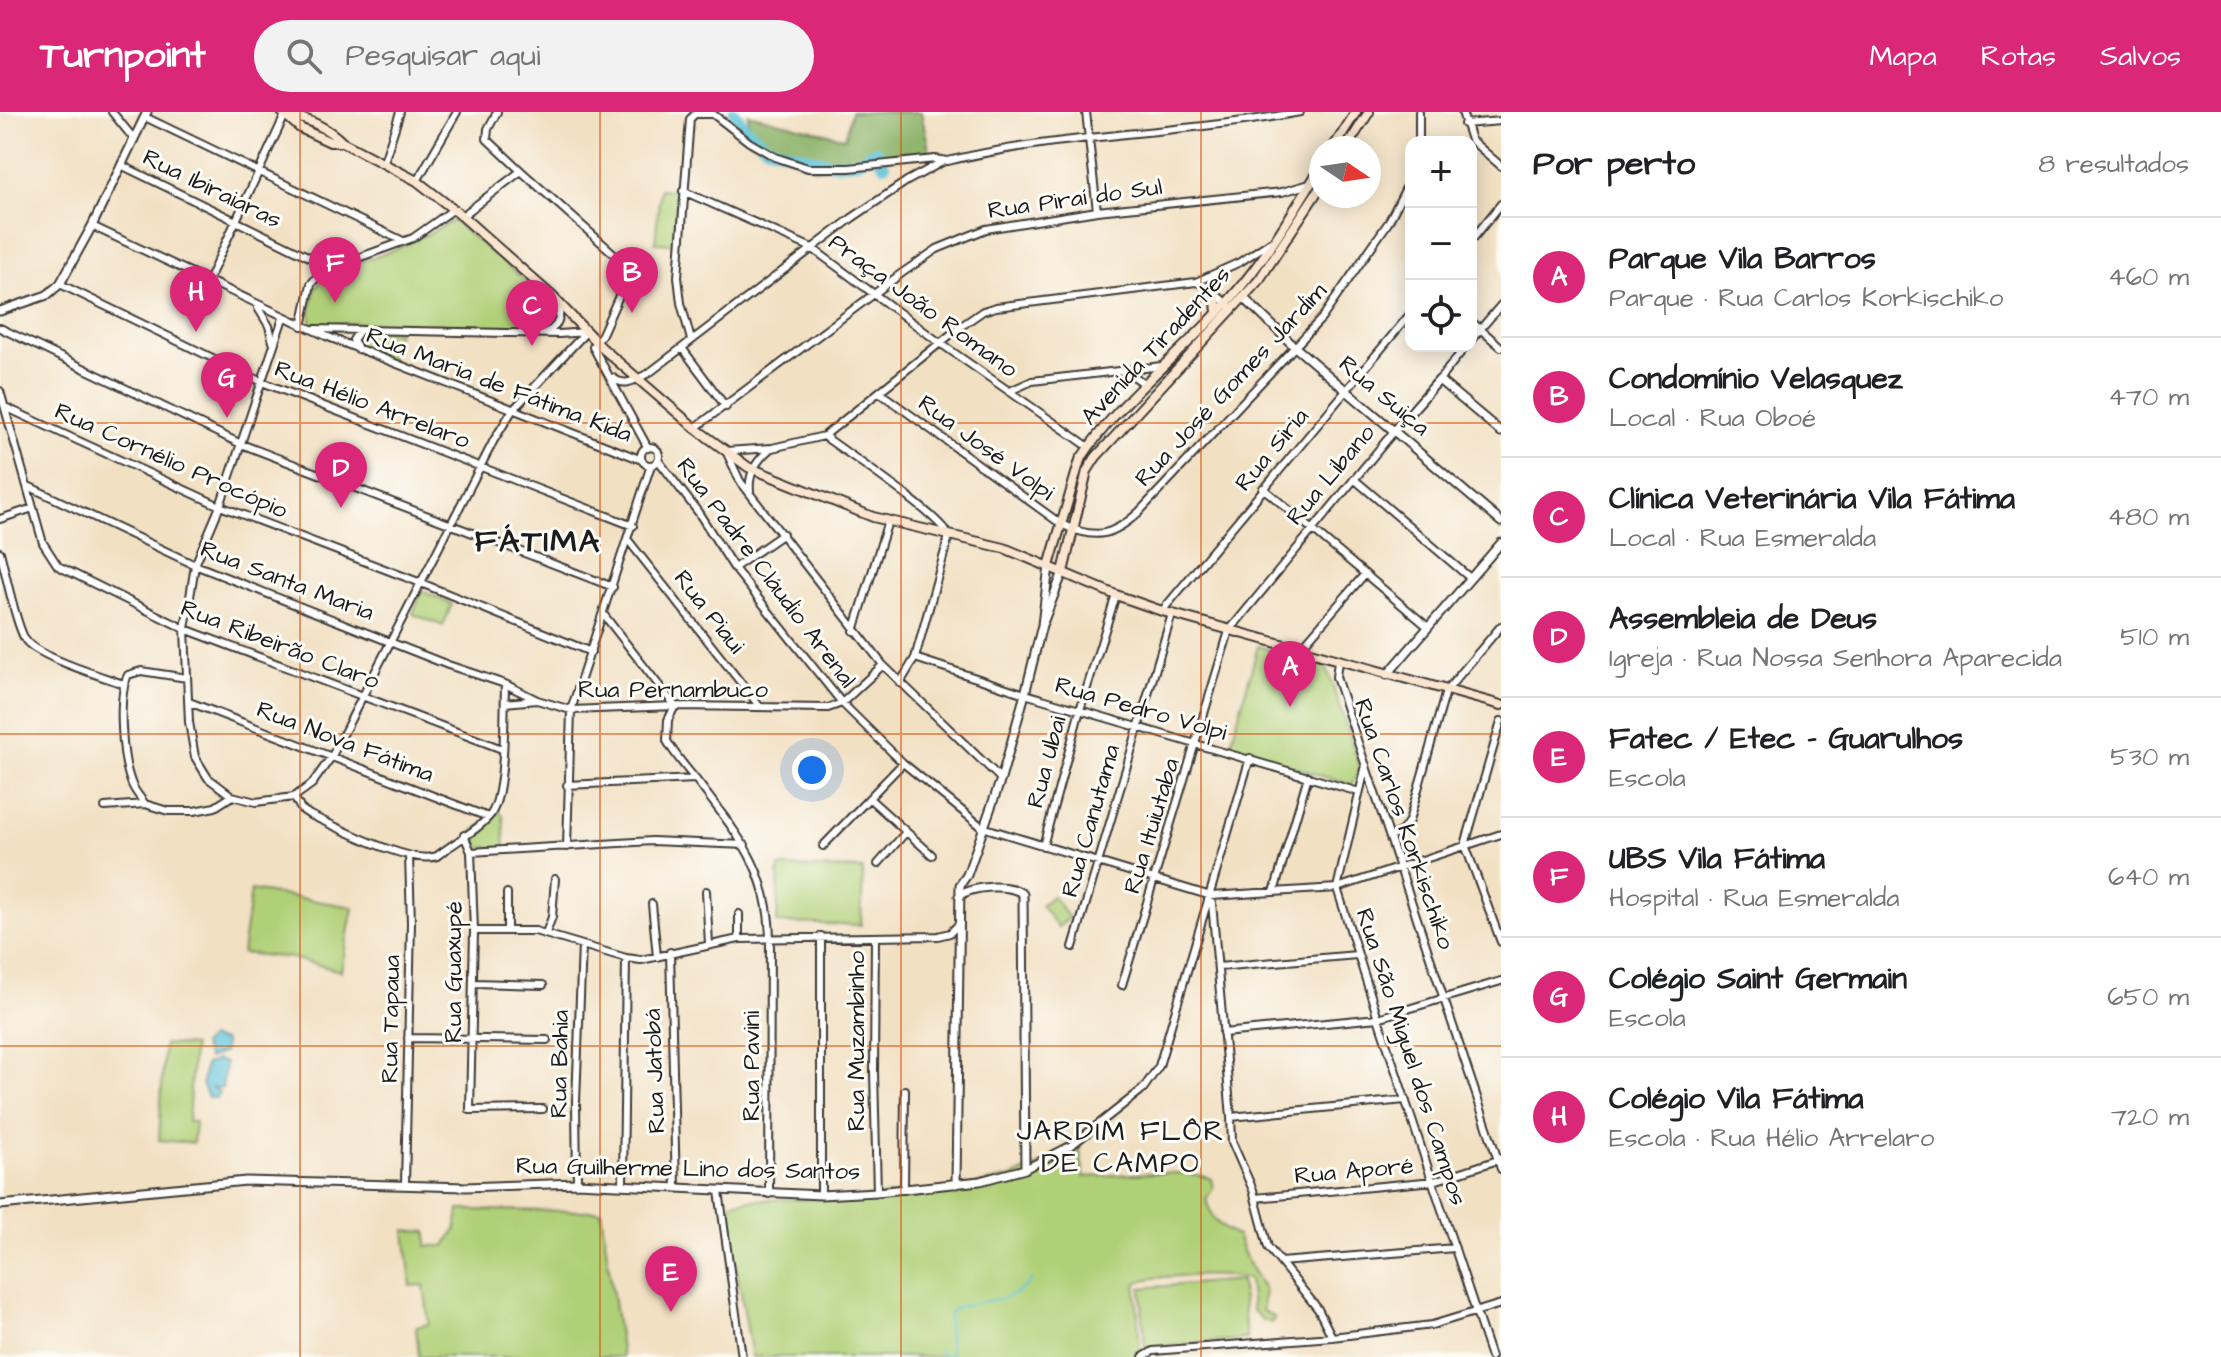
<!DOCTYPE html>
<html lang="pt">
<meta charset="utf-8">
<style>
body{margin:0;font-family:"Architects Daughter",sans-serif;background:#f2f2f2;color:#202124}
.controls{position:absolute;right:24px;top:24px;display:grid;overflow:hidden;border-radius:16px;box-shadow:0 4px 20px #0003}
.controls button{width:72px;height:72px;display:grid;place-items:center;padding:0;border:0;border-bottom:2px solid #e0e0e0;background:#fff;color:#202124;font:40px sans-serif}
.compass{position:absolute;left:1309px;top:24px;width:72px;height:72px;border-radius:50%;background:#fff;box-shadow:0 4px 20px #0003;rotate:103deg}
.you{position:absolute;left:812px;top:658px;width:28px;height:28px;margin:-20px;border:6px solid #fff;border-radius:50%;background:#1a73e8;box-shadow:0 0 0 12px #1a73e833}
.badge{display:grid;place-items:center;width:52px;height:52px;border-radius:50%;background:#db2777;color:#fff;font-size:26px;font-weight:700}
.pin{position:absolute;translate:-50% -66px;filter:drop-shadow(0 2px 4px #0008)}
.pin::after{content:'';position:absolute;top:42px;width:28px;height:24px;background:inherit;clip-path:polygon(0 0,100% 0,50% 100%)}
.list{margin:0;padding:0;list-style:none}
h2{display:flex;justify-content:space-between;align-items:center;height:104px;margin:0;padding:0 32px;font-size:34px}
h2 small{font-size:26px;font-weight:400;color:#757577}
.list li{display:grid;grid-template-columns:52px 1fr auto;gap:24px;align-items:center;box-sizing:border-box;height:120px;padding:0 32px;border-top:2px solid #e0e0e0}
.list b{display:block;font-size:30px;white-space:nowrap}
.list p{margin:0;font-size:26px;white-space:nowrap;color:#757577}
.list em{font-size:26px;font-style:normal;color:#757577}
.icon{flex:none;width:44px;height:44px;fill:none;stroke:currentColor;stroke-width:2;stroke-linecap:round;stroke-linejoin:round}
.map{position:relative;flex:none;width:1501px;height:1245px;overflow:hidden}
header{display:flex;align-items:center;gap:48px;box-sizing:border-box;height:112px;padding:0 40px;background:#db2777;color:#fff}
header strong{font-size:38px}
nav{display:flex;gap:44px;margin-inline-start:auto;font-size:28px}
.search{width:560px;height:72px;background:#f2f2f2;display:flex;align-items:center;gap:20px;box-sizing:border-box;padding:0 28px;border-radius:44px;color:#757577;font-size:30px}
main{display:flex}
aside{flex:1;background:#fff}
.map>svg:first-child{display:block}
.green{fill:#b0d077;stroke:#66764a;stroke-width:2}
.forest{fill:#8cb268;stroke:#546742;stroke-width:2}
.water{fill:#59c1d5;stroke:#3a6e78;stroke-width:2}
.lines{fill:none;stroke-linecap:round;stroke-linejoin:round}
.stream{stroke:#59c1d5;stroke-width:2}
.river{stroke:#59c1d5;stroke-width:12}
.minor-casing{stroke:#3c3935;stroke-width:10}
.tertiary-casing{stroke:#3c3935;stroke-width:11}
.secondary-casing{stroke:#3c3935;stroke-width:12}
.minor{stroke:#fff;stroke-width:6}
.tertiary{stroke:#fff;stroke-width:7}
.secondary{stroke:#fbe5cf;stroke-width:8}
.grid{fill:none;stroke:#d4530e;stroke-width:2;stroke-opacity:0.55}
.labels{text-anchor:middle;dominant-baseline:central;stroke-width:6;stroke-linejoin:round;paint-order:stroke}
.street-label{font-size:24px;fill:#1c1c1c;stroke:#fdfcf7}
.quarter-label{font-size:28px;letter-spacing:2px;fill:#1c1c1c;stroke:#fdfcf7}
.district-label{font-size:32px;font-weight:bold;letter-spacing:2px;fill:#1c1c1c;stroke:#fdfcf7}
</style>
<header>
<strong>Turnpoint</strong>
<div class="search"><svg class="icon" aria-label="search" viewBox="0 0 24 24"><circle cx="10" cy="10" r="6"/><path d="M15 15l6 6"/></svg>Pesquisar aqui</div>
<nav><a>Mapa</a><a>Rotas</a><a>Salvos</a></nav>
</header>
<main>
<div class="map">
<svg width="1501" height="1245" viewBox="0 0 1501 1245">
<rect width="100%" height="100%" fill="#fdfcf7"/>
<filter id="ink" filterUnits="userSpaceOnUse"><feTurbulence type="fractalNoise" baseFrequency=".0125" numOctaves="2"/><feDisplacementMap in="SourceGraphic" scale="16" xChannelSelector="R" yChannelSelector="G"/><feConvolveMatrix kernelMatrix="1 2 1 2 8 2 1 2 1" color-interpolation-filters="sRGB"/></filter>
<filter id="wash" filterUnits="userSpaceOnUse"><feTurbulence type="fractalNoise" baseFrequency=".006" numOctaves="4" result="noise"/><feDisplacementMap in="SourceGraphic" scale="32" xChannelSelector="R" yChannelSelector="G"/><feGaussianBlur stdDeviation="1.8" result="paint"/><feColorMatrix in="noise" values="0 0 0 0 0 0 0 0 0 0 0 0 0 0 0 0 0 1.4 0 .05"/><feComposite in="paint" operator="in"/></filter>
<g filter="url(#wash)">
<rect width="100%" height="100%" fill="#f2e0c3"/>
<path class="green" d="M660 77 677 79 673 132 655 131Z
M453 109 556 194 553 209 545 216 390 211 311 212V195L315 177 326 162 399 136Z
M207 181 219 187 209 208 197 202Z
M361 219H398L389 249 355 232V225Z
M422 479 452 492 443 514 413 502Z
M1258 534 1326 554 1361 658 1351 673 1230 635Z
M500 700 503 704 505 735 474 736 469 723Z
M779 755 863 757 861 813 777 811Z
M251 778 353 795 341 859 291 846 242 841Z
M1052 784 1069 806 1058 815 1041 793Z
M164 932 193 934 188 1010H195L193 1031 159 1028Z
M1079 1031 1084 1065C1117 1064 1184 1055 1211 1067L1213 1076 1206 1087C1211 1108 1219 1115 1237 1124L1248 1151 1265 1178 1262 1199 1274 1205 1272 1211 1263 1208 1252 1198 1249 1167C1231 1162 1149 1162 1137 1171L1136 1178 1140 1237 1134 1245H752L727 1101 732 1091 748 1088 864 1086 962 1076 1012 1065 1044 1052Z
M459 1098 601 1099 622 1245H419L416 1215 429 1212 424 1173 411 1174 405 1118 427 1120V1134H445L456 1118Z
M1241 1168 1246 1227 1145 1235 1141 1176Z"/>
<path class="forest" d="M851 0H921L930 41 816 57 749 29 748 2 845 26Z"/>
<path class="water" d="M209 926 224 929V940L208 947 202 933Z
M216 948 225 951 222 976H212L219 980 216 986 208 985 202 972 205 953Z"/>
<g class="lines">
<path class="stream" d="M938 1240 947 1244 951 1241C950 1230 946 1214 949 1203 955 1185 1017 1196 1031 1167"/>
<path class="river" d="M734 0 744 15 766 34 832 52 855 50 876 39 884 53"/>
</g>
</g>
<g filter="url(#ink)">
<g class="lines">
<g class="minor-casing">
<path id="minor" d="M112 0 134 27
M497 0 488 17 487 27 521 59
M1086 0 1097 99
M1419 0V30
M1462 0 1471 28 1501 54
M145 5 403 129
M1464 12 1501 9
M384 50 400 0
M121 53 330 155
M417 69 457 0
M683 79 812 136 940 231 1089 335
M462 104 521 59 631 157 602 222 593 235 648 336
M92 114 326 224 642 348
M1471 129 1501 92
M208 169 285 3
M1196 170 1208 175 1228 193
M60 172 262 270 633 414
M258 196 269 214 273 230
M1471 209 1501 235
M302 214 311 172 322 159 413 126 454 97
M0 216 241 332 613 475
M314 217 559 222 586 220
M546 220C560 215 561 202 558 190
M691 228 681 191 678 165 690 7 695 2H713L749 30 775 45 808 56H849L935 47 948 49C1063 21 1184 22 1300 0
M1471 228 1501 193
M682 236 726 295
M358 237 353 228 360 218
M1126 259 1145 272
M613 266C626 276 636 267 649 261L852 106 907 69 944 49
M1439 268 1466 234
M0 279 43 431 58 454 185 517 502 637
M1010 279 1032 269 1162 254
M879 280 1061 412C1094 428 1112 425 1139 400L1322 206 1388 111 1411 66
M5 295 220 394 421 471 591 540
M695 316 902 161 937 137 986 117 1097 99 1282 80 1310 72
M824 324C848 342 939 402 949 424L915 546 900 571
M641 344a9 9 0 1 1 18 0a9 9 0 1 1-18 0Z
M658 348 698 400 734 456 842 591 903 651 982 715 1211 784 1337 776 1501 722
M1354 367 1470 466
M28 374 195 453 448 553 505 572 537 588
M1263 376 1428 515
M750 379C748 362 757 348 770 337
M0 407 33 396
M628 428 760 595
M0 440C5 458 17 519 27 530 42 546 101 564 123 572
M734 456 783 422
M1162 499 1411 201
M604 503 675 594
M854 519 888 409
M1299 538 1364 463
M915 546 1025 582 1359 680
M1338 549 1336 565 1501 1057
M189 590 488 705
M505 591 537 588 571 598 675 594 828 596 842 591 883 553
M675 594 668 608 667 629C675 643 686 656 697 669 737 722 768 755 770 825L769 1082
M1366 653 1337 776 1378 906 1491 1245
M1001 667 883 553 740 369 726 339 772 336 824 324 960 215 983 199 996 195 1196 170 1240 150 1272 129
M567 673 695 667
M232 684 208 666 195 645 189 610 185 517 195 453 220 394 283 206
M294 685 312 672 332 644 494 328 512 299 586 220
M870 687 932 743
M145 692C140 685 134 679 131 670 122 647 117 584 128 563L141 559 187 566
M105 695 145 692 168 699H194L215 695 232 684 256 690 294 685 301 697 310 703C338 715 411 754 437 744 453 731 479 718 491 702 506 681 504 599 505 572
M464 723 471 740 474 819 470 998 543 997
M1390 725 1402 719 1409 709 1446 579 1501 514
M1465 733 1501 609
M1465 733 1501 830
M823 734 903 651
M1043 734 1080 598 1116 483
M567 735 571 598 651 353
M471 740 652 729 745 733
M878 752 906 720
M706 779 709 832
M1274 780 1308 664
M507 781V819
M1212 791 1231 1005 1405 988
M652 792 657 845
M474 819H535L626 846 641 848 739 827 938 824 950 821 959 812
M546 821 552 805 555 767
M875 825 874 960 877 1080
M739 827V802
M1073 835 1172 502
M670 840 676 1076
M1218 855 1357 843
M474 871 543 873
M1122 873 1229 519 1395 318
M1223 921 1378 906 1501 869
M408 926 547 928
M1231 1005 1232 1030 1253 1078 1268 1135 1318 1197 1332 1225
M1025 1057 1072 1033 1143 977 1159 954 1250 646
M577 1071 576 990 582 833
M405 1072 411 811 409 744
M623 1072 626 846
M904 1078 905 978
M719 1079 742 1245
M821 1083V824
M1255 1086 1434 1069 1501 1047
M1280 1150 1455 1136
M1143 1245 1153 1239 1332 1225 1432 1213 1501 1192"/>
</g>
<g class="tertiary-casing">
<path id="tertiary" d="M1244 186 1295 235 1501 410
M0 199 47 183 60 172 92 114 147 0
M1395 318 1439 268 1501 320
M1043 511 1063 460
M1387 563 1501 431
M956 1072 960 773 967 763 1001 667 1025 582 1042 513 1049 454
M0 1093 246 1069 466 1075 577 1071 821 1083 877 1080 980 1069 1025 1057 1023 782C1009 771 973 774 959 784"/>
</g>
<g class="secondary-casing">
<path id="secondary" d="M282 0 300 16 330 30H342
M289 5C306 4 330 18 342 30L417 69 462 104 552 184 601 235 695 316 748 355 873 405 1004 436 1116 483 1162 499 1501 593
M1333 36 1356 0
M1346 36 1369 0
M1215 181 1217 200
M1049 454 1080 348C1125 279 1196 232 1246 168 1274 133 1297 93 1321 55
M1063 460 1087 359 1096 345 1259 168 1321 74"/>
</g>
<use href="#minor" class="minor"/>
<use href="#tertiary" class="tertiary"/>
<use href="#secondary" class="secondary"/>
</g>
</g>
<path class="grid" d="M300 0V1245M600 0V1245M901 0V1245M1201 0V1245M0 311H1501M0 622H1501M0 934H1501"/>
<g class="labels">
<g class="street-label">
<text transform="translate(212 77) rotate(26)">Rua Ibiraiaras</text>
<text transform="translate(1075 87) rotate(-8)">Rua Piraí do Sul</text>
<text transform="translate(923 194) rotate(36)">Praça João Romano</text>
<text transform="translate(1156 234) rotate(-47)">Avenida Tiradentes</text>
<text transform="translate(499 273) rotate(21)">Rua Maria de Fátima Kida</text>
<text transform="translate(1231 273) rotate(-47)">Rua José Gomes Jardim</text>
<text transform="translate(1384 284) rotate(40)">Rua Suiça</text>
<text transform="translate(372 293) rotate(21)">Rua Hélio Arrelaro</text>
<text transform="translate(986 336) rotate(36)">Rua José Volpi</text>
<text transform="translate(1272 338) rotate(-50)">Rua Siria</text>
<text transform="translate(171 349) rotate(24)">Rua Cornélio Procópio</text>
<text transform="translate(1331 363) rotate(-50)">Rua Libano</text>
<text transform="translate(766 461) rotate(53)">Rua Padre Cláudio Arenal</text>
<text transform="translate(287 469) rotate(21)">Rua Santa Maria</text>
<text transform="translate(709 500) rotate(52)">Rua Piaui</text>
<text transform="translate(280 533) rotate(21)">Rua Ribeirão Claro</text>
<text x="673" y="578">Rua Pernambuco</text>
<text transform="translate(1141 597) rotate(16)">Rua Pedro Volpi</text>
<text transform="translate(345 630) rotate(21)">Rua Nova Fátima</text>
<text transform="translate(1047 650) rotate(-75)">Rua Ubai</text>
<text transform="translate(1091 709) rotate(-74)">Rua Canutama</text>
<text transform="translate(1404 712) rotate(71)">Rua Carlos Korkischiko</text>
<text transform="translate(1152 714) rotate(-73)">Rua Ituiutaba</text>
<text transform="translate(454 860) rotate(-90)">Rua Guaxupé</text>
<text transform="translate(391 907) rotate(-89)">Rua Tapaua</text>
<text transform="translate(857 929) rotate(-90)">Rua Muzambinho</text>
<text transform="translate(1411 945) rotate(72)">Rua São Miguel dos Campos</text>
<text transform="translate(560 952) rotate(-89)">Rua Bahia</text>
<text transform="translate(752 954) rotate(-90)">Rua Pavini</text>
<text transform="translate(655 959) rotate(-92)">Rua Jatobá</text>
<text transform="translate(688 1057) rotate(1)">Rua Guilherme Lino dos Santos</text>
<text transform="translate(1354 1059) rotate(-5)">Rua Aporé</text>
</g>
<g class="quarter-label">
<text x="1121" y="1019">JARDIM FLÔR<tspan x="1121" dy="32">DE CAMPO</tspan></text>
</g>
<g class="district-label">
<text x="538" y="429">FÁTIMA</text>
</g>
</g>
</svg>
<div class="controls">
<button>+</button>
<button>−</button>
<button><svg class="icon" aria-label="locate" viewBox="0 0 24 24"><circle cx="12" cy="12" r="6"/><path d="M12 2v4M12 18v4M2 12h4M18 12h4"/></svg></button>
</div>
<svg class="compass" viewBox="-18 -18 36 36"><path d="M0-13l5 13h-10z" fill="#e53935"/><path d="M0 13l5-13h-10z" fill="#757577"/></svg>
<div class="you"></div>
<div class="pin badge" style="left:1290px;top:595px">A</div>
<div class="pin badge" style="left:632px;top:201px">B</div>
<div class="pin badge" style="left:532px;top:234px">C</div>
<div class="pin badge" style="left:341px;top:396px">D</div>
<div class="pin badge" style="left:671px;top:1200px">E</div>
<div class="pin badge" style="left:335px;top:191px">F</div>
<div class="pin badge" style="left:227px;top:306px">G</div>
<div class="pin badge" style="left:196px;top:220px">H</div>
</div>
<aside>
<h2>Por perto<small>8 resultados</small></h2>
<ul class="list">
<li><span class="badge">A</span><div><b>Parque Vila Barros</b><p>Parque · Rua Carlos Korkischiko</p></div><em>460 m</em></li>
<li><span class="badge">B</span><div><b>Condomínio Velasquez</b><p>Local · Rua Oboé</p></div><em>470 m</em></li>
<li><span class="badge">C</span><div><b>Clínica Veterinária Vila Fátima</b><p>Local · Rua Esmeralda</p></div><em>480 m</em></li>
<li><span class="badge">D</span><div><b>Assembleia de Deus</b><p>Igreja · Rua Nossa Senhora Aparecida</p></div><em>510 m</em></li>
<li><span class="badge">E</span><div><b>Fatec / Etec - Guarulhos</b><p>Escola</p></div><em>530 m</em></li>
<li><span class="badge">F</span><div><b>UBS Vila Fátima</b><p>Hospital · Rua Esmeralda</p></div><em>640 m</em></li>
<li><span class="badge">G</span><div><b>Colégio Saint Germain</b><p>Escola</p></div><em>650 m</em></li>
<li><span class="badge">H</span><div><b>Colégio Vila Fátima</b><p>Escola · Rua Hélio Arrelaro</p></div><em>720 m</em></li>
</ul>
</aside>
</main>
